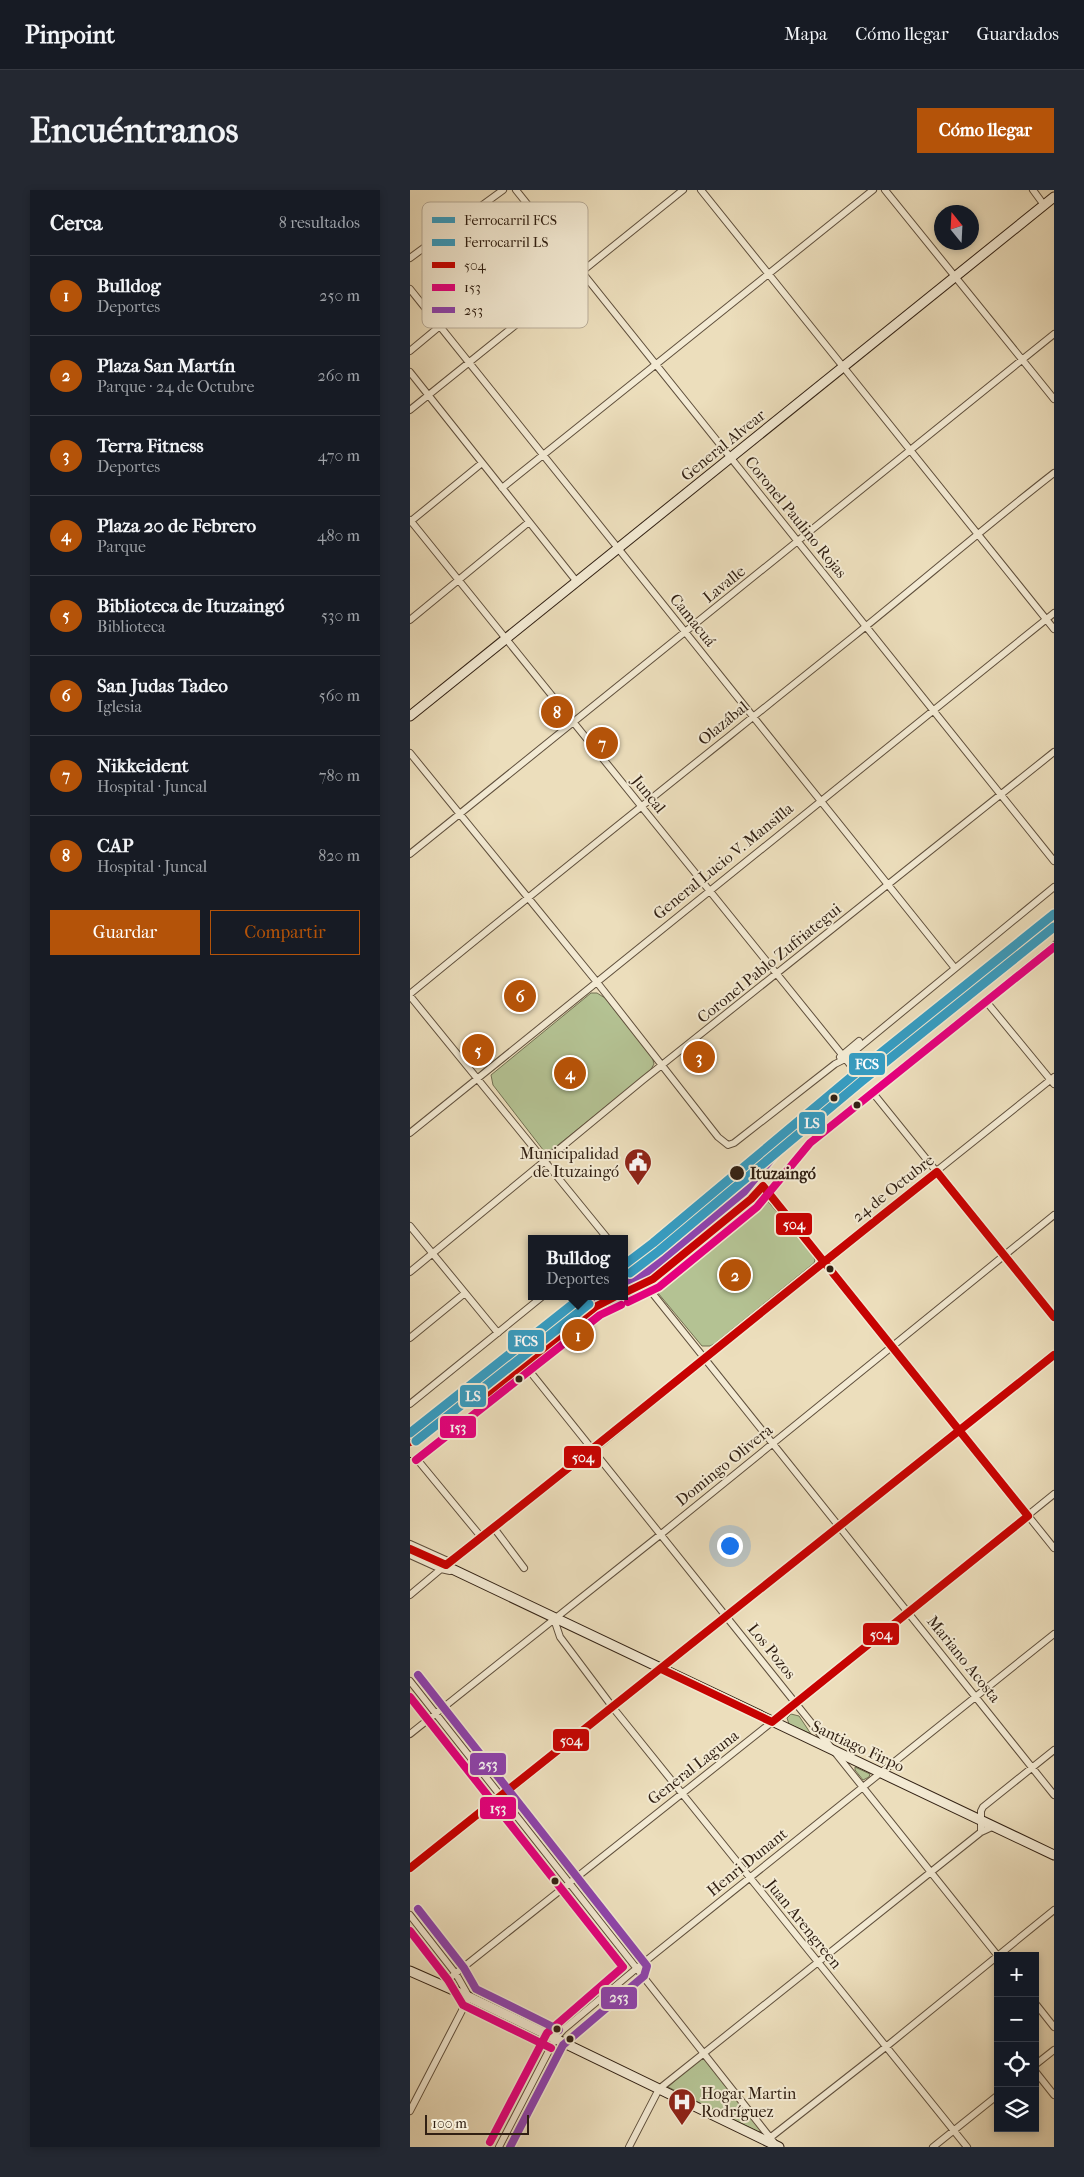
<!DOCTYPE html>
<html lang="es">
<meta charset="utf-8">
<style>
body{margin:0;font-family:"IM FELL French Canon",serif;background:#242831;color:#f1f3f6}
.controls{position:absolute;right:15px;bottom:15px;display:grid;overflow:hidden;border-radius:0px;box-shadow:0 2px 8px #0003}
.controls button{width:45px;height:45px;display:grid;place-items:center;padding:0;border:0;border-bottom:1px solid #363941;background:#171b24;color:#f1f3f6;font:25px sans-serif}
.compass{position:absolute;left:524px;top:15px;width:45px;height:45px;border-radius:50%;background:#171b24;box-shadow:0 2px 8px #0003;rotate:342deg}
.scale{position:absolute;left:15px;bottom:12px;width:104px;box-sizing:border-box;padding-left:5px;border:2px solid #312013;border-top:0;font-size:14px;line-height:18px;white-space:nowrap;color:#312013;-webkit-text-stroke:4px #f3ead3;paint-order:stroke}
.you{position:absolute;left:319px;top:1355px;width:18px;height:18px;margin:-12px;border:4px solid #fff;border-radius:50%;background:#1a73e8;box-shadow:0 0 0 8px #1a73e833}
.badge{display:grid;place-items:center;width:32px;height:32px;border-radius:50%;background:#b45309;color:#fff;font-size:16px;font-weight:700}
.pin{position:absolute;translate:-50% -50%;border:2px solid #fff;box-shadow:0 1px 5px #0006}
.popup{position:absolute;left:118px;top:1045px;width:100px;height:65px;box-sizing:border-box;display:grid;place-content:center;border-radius:0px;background:#171b24;filter:drop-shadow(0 1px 4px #0005);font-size:16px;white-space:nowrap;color:#9ea1a6}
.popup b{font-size:19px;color:#f1f3f6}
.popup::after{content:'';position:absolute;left:50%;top:100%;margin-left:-10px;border:10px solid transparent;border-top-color:#171b24}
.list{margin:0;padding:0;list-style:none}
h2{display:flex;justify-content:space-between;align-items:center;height:65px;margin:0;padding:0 20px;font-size:21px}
h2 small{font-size:16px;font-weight:400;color:#9ea1a6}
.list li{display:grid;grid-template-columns:32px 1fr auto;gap:15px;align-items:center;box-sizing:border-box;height:80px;padding:0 20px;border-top:1px solid #363941}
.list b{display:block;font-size:19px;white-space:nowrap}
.list p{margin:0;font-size:16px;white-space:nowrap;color:#9ea1a6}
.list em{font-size:16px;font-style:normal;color:#9ea1a6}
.actions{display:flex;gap:10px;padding:15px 20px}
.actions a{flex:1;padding:11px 0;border:1px solid #b45309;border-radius:0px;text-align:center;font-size:18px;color:#b45309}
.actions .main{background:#b45309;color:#fff}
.icon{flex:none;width:28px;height:28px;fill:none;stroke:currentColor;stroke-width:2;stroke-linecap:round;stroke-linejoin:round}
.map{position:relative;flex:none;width:644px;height:1957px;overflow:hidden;border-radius:0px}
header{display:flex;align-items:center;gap:30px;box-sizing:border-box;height:70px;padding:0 25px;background:#171b24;border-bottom:1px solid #363941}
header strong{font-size:24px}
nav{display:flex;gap:28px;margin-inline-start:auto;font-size:18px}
.intro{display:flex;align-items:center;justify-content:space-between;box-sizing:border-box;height:120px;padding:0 30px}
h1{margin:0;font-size:35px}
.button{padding:12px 22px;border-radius:0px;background:#b45309;color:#fff;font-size:18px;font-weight:700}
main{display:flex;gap:30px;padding:0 30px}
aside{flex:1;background:#171b24;border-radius:0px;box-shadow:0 2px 8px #0003}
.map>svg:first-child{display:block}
.green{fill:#b4c293;stroke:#727153}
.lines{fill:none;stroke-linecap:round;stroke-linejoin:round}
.street-casing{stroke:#60503d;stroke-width:8}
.secondary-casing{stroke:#312013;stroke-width:11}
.primary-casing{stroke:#312013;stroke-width:12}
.street{stroke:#f3ead3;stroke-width:6}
.secondary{stroke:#f3ead3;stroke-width:9}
.primary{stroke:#ecdebc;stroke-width:10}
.bus-1-casing{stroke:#f3ead3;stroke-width:11}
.bus-2-casing{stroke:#f3ead3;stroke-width:11}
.bus-3-casing{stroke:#f3ead3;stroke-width:11}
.bus-1{stroke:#c70201;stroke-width:8}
.bus-2{stroke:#e5007d;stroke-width:8}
.bus-3{stroke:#8e44ad;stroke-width:8}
.rail-1-casing{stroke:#f3ead3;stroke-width:12}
.rail-2-casing{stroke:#f3ead3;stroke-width:12}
.rail-1{stroke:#369cc1;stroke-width:9}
.rail-2{stroke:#369cc1;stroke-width:9}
.bus-dot{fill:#312013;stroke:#f3ead3;stroke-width:2}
.labels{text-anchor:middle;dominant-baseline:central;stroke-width:4;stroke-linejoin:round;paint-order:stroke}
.street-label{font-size:16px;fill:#312013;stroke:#f3ead3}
.poi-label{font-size:16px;fill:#312013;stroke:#f3ead3;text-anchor:end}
.stop-label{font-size:16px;font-weight:bold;fill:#312013;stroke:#f3ead3;text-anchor:start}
.key{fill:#f3ead3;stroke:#b9ad99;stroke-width:1}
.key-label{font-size:14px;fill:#312013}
.line-badge{stroke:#f3ead3;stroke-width:2}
.badge-label{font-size:14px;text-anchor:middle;font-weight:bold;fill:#fff}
</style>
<header>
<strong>Pinpoint</strong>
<nav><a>Mapa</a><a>Cómo llegar</a><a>Guardados</a></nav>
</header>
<div class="intro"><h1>Encuéntranos</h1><a class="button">Cómo llegar</a></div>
<main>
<aside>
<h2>Cerca<small>8 resultados</small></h2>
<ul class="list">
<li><span class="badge">1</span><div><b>Bulldog</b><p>Deportes</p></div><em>250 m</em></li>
<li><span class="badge">2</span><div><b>Plaza San Martín</b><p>Parque · 24 de Octubre</p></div><em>260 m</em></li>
<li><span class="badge">3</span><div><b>Terra Fitness</b><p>Deportes</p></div><em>470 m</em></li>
<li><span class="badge">4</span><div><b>Plaza 20 de Febrero</b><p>Parque</p></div><em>480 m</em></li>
<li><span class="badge">5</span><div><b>Biblioteca de Ituzaingó</b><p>Biblioteca</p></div><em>530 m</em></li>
<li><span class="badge">6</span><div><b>San Judas Tadeo</b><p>Iglesia</p></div><em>560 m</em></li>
<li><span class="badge">7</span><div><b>Nikkeident</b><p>Hospital · Juncal</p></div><em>780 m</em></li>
<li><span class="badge">8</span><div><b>CAP</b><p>Hospital · Juncal</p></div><em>820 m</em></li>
</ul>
<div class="actions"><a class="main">Guardar</a><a>Compartir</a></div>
</aside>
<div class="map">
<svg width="644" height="1957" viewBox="0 0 644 1957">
<rect width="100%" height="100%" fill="#ecdebc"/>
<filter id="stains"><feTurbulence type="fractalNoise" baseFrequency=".004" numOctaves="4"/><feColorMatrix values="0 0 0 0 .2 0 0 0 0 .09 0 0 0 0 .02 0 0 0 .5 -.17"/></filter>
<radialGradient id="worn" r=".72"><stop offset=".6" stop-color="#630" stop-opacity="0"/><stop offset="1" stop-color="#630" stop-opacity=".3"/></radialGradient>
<path class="green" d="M181 803H187L195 808 242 866 244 874 240 881 143 959 134 961 83 895 81 885Z
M355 1008 402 1063 405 1070 404 1073 304 1154 300 1156H292L248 1103 246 1095 350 1010Z
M381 1524 389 1526 401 1544 379 1534 377 1528Z
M445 1577 460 1584 459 1587 453 1590 445 1580Z
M293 1869 299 1872 352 1941 348 1942 258 1897 287 1871Z"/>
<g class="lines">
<g class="street-casing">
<path id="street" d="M106 0 644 671
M291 0 644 439
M475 0 644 209
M623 0 634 15
M0 68 93 0
M0 99 544 777
M0 161 30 136
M0 182 167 392
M0 220 273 0
M92 298 463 0
M0 330 644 1127
M0 332 72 273
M0 430 119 332
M0 563 186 791 308 947 318 955 324 953 425 874 435 869 644 697
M0 664 644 144
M0 804C147 683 296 565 444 446 511 392 576 336 644 283
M570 804 644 894
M0 806 198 1049
M430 867 449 851
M0 943 644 423
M353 996 644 1358
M0 1036 88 1143
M0 1082 233 890 644 562
M235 1094 644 1605
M0 1148 55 1103
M114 1174 588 1766
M0 1214 133 1106
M1 1262 72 1348
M84 1338 114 1378
M0 1354 40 1372
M0 1365 31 1379 40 1381
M36 1375 183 1260 414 1071 644 887
M0 1405 31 1379
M144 1429 150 1447 204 1519 557 1957
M0 1491 366 1955
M0 1544 250 1345 644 1025
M571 1642V1621L573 1617 644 1560
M0 1678 91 1607 644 1165
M0 1725 46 1784 59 1807 0 1921
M31 1795 386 1513 644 1304
M625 1813 644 1837
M625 1875 644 1860
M625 1881 644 1905
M361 1947 477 1856 644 1720
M89 1957 145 1849 153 1840 227 1778 644 1444
M219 1957 249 1899 571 1642 584 1636
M523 1957 588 1905"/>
</g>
<g class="secondary-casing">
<path id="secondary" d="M0 526 644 7
M0 1252 53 1212 70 1205
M0 1359 644 1665
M0 1781 59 1807 369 1957"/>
</g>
<g class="primary-casing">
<path id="primary" d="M214 1103 243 1089 341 1009 393 946 644 744
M0 1262 185 1117 207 1106"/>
</g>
<use href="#street" class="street"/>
<use href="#secondary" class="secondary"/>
<use href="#primary" class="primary"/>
<g class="bus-1-casing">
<path id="bus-1" d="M214 1103 243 1089 341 1009 353 996 618 1326 362 1532 251 1479
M0 1252 53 1212 77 1203 185 1117 206 1106
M0 1359 36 1375C201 1246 362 1112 527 982L644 1127
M0 1678 644 1165"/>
</g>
<g class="bus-2-casing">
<path id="bus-2" d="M218 1112 249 1097 347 1017 400 953 644 757
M6 1270 190 1125 211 1115
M0 1507 213 1777 137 1843 80 1952
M0 1741 38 1790 53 1815 141 1858"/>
</g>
<g class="bus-3-casing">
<path id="bus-3" d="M214 1092 238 1081 334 1002 387 938 638 736
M0 1249 184 1106
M8 1485 237 1776 234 1786 153 1855 100 1957
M8 1719 54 1778 66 1799 149 1840"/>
</g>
<use href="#bus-1" class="bus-1"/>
<use href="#bus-2" class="bus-2"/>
<use href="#bus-3" class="bus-3"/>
<g class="rail-1-casing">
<path id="rail-1" d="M214 1075 243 1053 446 883 644 724
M0 1243 173 1106"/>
</g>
<g class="rail-2-casing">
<path id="rail-2" d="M220 1083 249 1061 452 891 644 737
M6 1251 179 1114"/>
</g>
<use href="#rail-1" class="rail-1"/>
<use href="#rail-2" class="rail-2"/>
</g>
<defs>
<g id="civic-pin" transform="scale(1.4375)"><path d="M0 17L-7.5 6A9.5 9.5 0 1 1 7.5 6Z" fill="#8f2418" stroke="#f3ead3"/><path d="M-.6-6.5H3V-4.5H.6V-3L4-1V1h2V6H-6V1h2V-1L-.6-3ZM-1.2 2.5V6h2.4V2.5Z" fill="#fff"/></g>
<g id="hospital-pin" transform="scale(1.4375)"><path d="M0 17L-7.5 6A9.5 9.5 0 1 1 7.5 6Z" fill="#8f2418" stroke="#f3ead3"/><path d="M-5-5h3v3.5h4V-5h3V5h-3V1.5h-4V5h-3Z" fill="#fff"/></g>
</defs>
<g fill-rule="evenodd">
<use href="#civic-pin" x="228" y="972"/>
<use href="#hospital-pin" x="272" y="1912"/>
</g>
<g class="bus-dot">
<circle cx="424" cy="908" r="4.5"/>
<circle cx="447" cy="915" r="4.5"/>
<circle cx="327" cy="983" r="8"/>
<circle cx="420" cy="1079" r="4.5"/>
<circle cx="109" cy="1189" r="4.5"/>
<circle cx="145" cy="1691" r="4.5"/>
<circle cx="147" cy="1839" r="4.5"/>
<circle cx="160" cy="1849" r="4.5"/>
</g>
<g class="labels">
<g class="street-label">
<text transform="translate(313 255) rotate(-39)">General Alvear</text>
<text transform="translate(386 327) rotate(51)">Coronel Paulino Rojas</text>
<text transform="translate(314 394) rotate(-39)">Lavalle</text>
<text transform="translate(283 430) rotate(51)">Camacuá</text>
<text transform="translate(313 533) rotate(-39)">Olazábal</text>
<text transform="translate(239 604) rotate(51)">Juncal</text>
<text transform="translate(313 671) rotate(-39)">General Lucio V. Mansilla</text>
<text transform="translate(359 773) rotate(-39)">Coronel Pablo Zufriategui</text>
<text transform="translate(483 998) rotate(-38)">24 de Octubre</text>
<text transform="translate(314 1275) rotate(-39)">Domingo Olivera</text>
<text transform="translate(362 1461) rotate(51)">Los Pozos</text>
<text transform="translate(554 1469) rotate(51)">Mariano Acosta</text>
<text transform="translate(448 1556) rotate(25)">Santiago Firpo</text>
<text transform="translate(283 1577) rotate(-38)">General Laguna</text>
<text transform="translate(337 1672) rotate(-39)">Henri Dunant</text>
<text transform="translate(394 1734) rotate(51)">Juan Arengreen</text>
</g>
<g class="poi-label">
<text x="209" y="963">Municipalidad<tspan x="209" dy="18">de Ituzaingó</tspan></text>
<text x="291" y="1903" text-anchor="start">Hogar Martin<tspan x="291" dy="18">Rodríguez</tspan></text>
</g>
<g class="stop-label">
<text x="340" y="983">Ituzaingó</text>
</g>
</g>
<rect x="12" y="12" width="166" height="126" rx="8" class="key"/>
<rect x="22" y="27" width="23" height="6" fill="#369cc1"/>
<rect x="22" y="49" width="23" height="7" fill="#369cc1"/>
<rect x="22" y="72" width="23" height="6" fill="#c70201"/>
<rect x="22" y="94" width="23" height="7" fill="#e5007d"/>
<rect x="22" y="117" width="23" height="6" fill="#8e44ad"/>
<g class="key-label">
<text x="54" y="35">Ferrocarril FCS</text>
<text x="54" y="57">Ferrocarril LS</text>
<text x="54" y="80">504</text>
<text x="54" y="102">153</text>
<text x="54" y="125">253</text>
</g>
<g class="line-badge">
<rect x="438" y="862" width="38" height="24" rx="5" fill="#369cc1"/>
<rect x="388" y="921" width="28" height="24" rx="5" fill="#369cc1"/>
<rect x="365" y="1022" width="38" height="24" rx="5" fill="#c70201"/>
<rect x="97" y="1139" width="38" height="24" rx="5" fill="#369cc1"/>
<rect x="49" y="1194" width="28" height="24" rx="5" fill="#369cc1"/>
<rect x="29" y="1225" width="38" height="24" rx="5" fill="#e5007d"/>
<rect x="153" y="1255" width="39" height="24" rx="5" fill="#c70201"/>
<rect x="452" y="1432" width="38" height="24" rx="5" fill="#c70201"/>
<rect x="142" y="1538" width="38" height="24" rx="5" fill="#c70201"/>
<rect x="59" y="1562" width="38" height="24" rx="5" fill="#8e44ad"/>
<rect x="69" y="1606" width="38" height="24" rx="5" fill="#e5007d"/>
<rect x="190" y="1796" width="38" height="24" rx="5" fill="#8e44ad"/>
</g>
<g class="badge-label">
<text x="457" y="879">FCS</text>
<text x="402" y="938">LS</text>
<text x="384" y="1039">504</text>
<text x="116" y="1156">FCS</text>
<text x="63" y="1211">LS</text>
<text x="48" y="1242">153</text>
<text x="173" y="1272">504</text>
<text x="471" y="1449">504</text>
<text x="161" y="1555">504</text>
<text x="78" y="1579">253</text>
<text x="88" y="1623">153</text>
<text x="209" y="1812">253</text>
</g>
<rect width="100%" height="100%" filter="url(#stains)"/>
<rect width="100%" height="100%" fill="url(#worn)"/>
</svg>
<div class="controls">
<button>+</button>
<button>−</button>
<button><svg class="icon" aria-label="locate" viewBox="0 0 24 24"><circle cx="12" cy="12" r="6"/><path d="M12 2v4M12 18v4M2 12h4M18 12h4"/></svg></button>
<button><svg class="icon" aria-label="layers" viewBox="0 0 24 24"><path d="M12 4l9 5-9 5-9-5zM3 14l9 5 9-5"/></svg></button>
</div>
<svg class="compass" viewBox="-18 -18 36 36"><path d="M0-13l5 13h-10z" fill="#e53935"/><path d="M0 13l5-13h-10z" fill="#9ea1a6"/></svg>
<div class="scale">100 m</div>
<div class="you"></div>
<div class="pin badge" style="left:168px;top:1145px">1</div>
<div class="popup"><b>Bulldog</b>Deportes</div>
<div class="pin badge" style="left:325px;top:1085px">2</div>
<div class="pin badge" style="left:289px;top:867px">3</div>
<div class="pin badge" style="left:160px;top:883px">4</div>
<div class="pin badge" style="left:68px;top:860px">5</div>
<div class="pin badge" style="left:110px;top:806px">6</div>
<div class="pin badge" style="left:192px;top:553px">7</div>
<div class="pin badge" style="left:147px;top:522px">8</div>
</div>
</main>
